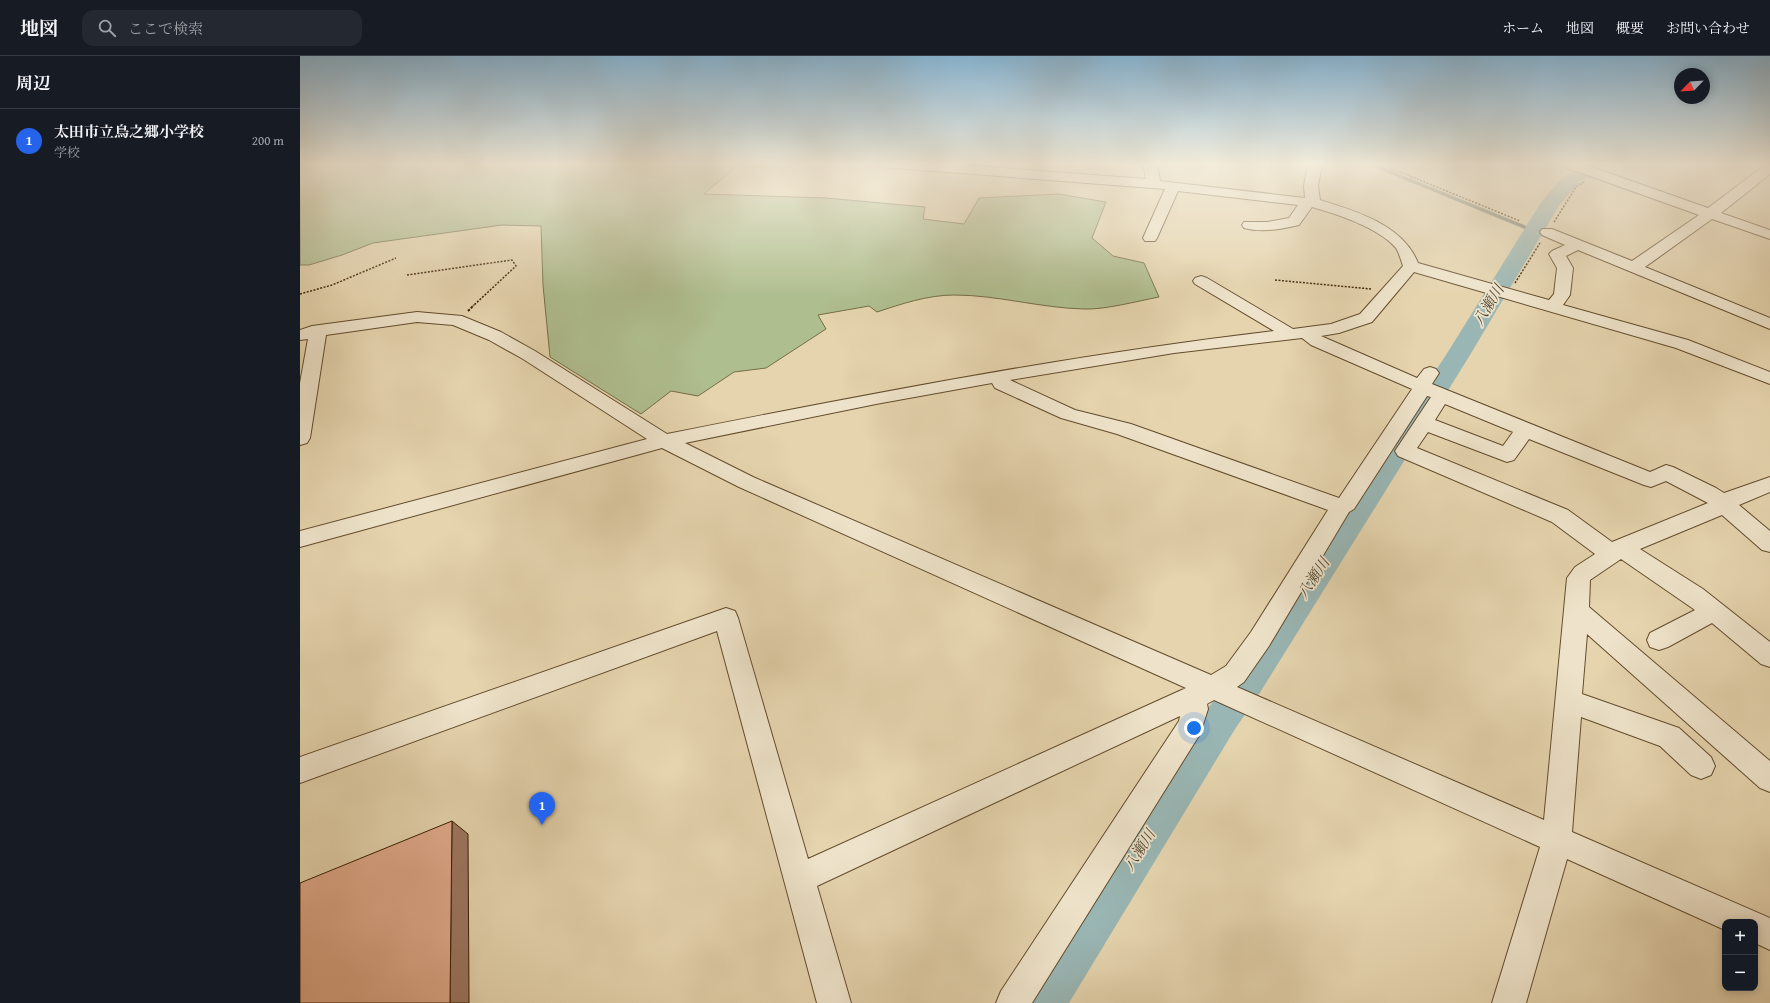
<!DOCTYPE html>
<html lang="ja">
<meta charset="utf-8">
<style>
body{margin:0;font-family:"Gentium Book Plus","Noto Serif JP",serif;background:#242831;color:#f1f3f6}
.controls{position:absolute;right:12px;bottom:12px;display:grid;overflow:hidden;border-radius:8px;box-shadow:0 2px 10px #0003}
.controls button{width:36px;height:36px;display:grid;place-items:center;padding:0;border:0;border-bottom:1px solid #363941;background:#171b24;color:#f1f3f6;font:20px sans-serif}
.compass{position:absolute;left:1374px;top:12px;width:36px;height:36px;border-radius:50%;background:#171b24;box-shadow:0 2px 10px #0003;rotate:245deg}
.you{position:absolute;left:894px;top:672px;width:14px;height:14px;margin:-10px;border:3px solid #fff;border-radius:50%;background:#1a73e8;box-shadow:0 0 0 6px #1a73e833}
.badge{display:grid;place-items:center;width:26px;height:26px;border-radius:50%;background:#2563eb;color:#fff;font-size:13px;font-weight:700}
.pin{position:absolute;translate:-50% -33px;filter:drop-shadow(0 1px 2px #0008)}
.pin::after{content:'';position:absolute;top:21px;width:14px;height:12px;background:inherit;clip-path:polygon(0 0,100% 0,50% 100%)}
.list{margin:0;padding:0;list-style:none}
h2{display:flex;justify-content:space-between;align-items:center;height:52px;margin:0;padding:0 16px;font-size:17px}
h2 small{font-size:13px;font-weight:400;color:#9ea1a6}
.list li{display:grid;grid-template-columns:26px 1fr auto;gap:12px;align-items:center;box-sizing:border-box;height:64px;padding:0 16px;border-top:1px solid #363941}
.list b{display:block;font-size:15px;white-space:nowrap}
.list p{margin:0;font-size:13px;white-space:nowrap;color:#9ea1a6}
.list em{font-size:13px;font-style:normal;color:#9ea1a6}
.icon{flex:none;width:22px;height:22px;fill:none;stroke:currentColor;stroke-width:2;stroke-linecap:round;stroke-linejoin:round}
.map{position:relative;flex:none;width:1470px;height:947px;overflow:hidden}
header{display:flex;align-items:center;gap:24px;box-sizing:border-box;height:56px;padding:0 20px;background:#171b24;border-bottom:1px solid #363941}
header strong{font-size:19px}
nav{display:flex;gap:22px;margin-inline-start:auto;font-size:14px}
.search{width:280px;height:36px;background:#242831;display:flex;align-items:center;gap:10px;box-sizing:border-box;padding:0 14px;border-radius:12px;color:#9ea1a6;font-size:15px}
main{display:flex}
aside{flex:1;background:#171b24}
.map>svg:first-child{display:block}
.green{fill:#afbe8f;stroke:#746e48}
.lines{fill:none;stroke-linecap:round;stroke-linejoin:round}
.stream{stroke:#737a6c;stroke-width:3.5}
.river{fill:#99b6b4;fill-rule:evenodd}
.minor-casing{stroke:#644c2c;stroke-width:2}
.path-far1{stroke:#391f01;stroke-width:1.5;stroke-dasharray:2 1.5;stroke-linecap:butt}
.path{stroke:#391f01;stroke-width:2;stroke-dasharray:2.5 1.5;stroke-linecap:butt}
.minor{fill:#eee3ca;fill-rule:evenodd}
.shaded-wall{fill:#9d7761;stroke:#391f01}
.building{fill:#e0aa8b;stroke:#391f01}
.labels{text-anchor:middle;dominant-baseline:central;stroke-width:3.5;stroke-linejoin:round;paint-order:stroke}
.water-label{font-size:15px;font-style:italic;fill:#564c37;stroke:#eee3ca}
</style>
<header>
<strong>地図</strong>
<div class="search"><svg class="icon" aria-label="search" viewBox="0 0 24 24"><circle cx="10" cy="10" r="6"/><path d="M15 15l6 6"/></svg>ここで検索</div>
<nav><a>ホーム</a><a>地図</a><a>概要</a><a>お問い合わせ</a></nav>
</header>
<main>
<aside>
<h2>周辺<small></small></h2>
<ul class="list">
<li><span class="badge">1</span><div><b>太田市立鳥之郷小学校</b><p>学校</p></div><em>200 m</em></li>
</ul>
</aside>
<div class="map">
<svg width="1470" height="947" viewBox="0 0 1470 947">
<rect width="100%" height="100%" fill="#e5d4ae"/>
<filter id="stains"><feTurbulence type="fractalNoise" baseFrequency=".005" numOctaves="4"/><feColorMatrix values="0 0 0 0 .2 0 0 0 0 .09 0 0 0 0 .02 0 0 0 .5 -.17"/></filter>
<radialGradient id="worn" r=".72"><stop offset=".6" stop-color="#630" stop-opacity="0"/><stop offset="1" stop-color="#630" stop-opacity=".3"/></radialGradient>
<path class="green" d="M0 107H471L480 109 475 112 438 109 404 138 526 142 625 151 623 163 664 168 679 142 759 138 806 146 792 182 813 200 844 207 859 241C838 245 804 254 784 253 740 252 698 239 654 239 628 239 601 248 577 256L569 250 518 259 526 273 466 312 434 316 398 340 371 335 341 358 250 301 243 229 241 170 202 169 73 187 42 199 9 209H0Z"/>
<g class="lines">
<path class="stream" d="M1068 107 1234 175"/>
<path class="river" d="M1283 107H1305L1277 129 1260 148 1170 299 961 635 935 673 769 947H720L727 931 909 651 937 613 1146 299 1240 148 1258 126Z"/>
<g class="minor-casing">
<path id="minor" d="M575 107H634L846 123 843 107H857L860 125 1005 142 1004 130 1008 107H1022L1018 130 1020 144C1056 155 1103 169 1118 207L1249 244 1254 238 1257 212 1249 198 1252 195 1265 189 1242 179 1240 176 1242 173H1252L1332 205 1399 159 1262 110 1260 107H1280L1408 152 1465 109 1470 108V118L1421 157 1470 174V183L1412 163 1345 211 1470 262V273L1278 194 1266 200 1273 212 1270 239 1263 249 1388 284 1470 316V328L1376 292 1114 216 1072 266 1039 277 1021 280 1117 322 1124 313 1130 311 1136 313 1139 317 1132 328 1350 416 1366 409 1373 411 1416 432 1424 437 1470 421V436L1439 449 1470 475V496L1462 494 1422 459 1340 493 1403 533 1470 586V611L1461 608 1412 567 1368 591 1359 594 1350 591 1347 584 1350 577 1395 554 1321 503 1290 524 1289 551 1470 705V736L1460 732 1287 578 1282 638 1379 672 1411 701 1415 710 1411 719 1401 723 1391 719 1360 690 1281 661 1272 776 1470 862V894L1455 887V866H1425V874L1267 803 1226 947H1192L1240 791 914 644 907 648 908 653 900 678 732 947H696L701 935 879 665 880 660 517 830 551 947H517L417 575 0 727V701L426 552 435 555 438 562 508 803 886 632 439 431 362 392 0 491V475L347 383 223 303 189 284 153 269 117 266 26 279 10 382 7 387 0 389V327L8 283 0 284V274L12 270 117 256 162 260 201 276 235 295 367 378C568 338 770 299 974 275L895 228 893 225 895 222 901 220 907 222 993 273 1031 268 1060 258 1103 210C1101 204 1099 197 1096 192 1079 172 1037 158 1012 151L999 169C982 173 962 177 944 172L942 169 944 166H967L989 162 998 149 878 135 857 182 855 185H845L843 182 865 133 582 111ZM1002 282 1011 289 1112 333 1039 442 831 368 775 354 710 324 874 297ZM692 327 695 332 761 362 817 378 1028 454 951 576 926 610 911 619 453 421 385 387 576 348ZM1127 340 1131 341 1095 395 1098 400 1252 466 1295 498 1275 511 1267 522 1244 764 937 631 944 626 969 590 1049 456 1054 453ZM1145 348 1213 376 1203 390 1135 364ZM1128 376 1207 406 1214 404 1229 383 1344 429 1351 431 1366 425 1408 447 1312 486 1268 454 1117 392Z"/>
</g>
<path class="path-far1" d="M1078 107 1220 165
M1254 166 1276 131 1284 126
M107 219 212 204 216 210 173 250
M975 224 1071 233
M1215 227 1240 187
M0 238 32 229 96 202"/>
<path class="path" d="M168 255 174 249"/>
<use href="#minor" class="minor"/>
</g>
<path class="shaded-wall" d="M152 765 168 778 169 947H150Z"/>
<path class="building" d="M152 765 150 947H0V827Z"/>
<linearGradient id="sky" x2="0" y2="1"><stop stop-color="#88b5d3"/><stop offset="0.45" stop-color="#f3ecdb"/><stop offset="1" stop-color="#f3ecdb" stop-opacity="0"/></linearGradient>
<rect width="1470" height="240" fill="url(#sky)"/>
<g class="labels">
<g class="water-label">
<text transform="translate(1188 249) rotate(-59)">八瀬川</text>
<text transform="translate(1013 522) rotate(-57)">八瀬川</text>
<text transform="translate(839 794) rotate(-58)">八瀬川</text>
</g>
</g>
<rect width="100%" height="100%" filter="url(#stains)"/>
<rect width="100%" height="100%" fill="url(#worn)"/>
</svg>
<div class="controls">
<button>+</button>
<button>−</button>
</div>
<svg class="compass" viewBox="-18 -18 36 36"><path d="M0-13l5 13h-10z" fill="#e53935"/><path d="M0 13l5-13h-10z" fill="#9ea1a6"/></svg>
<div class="you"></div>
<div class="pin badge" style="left:242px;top:769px">1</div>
</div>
</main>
